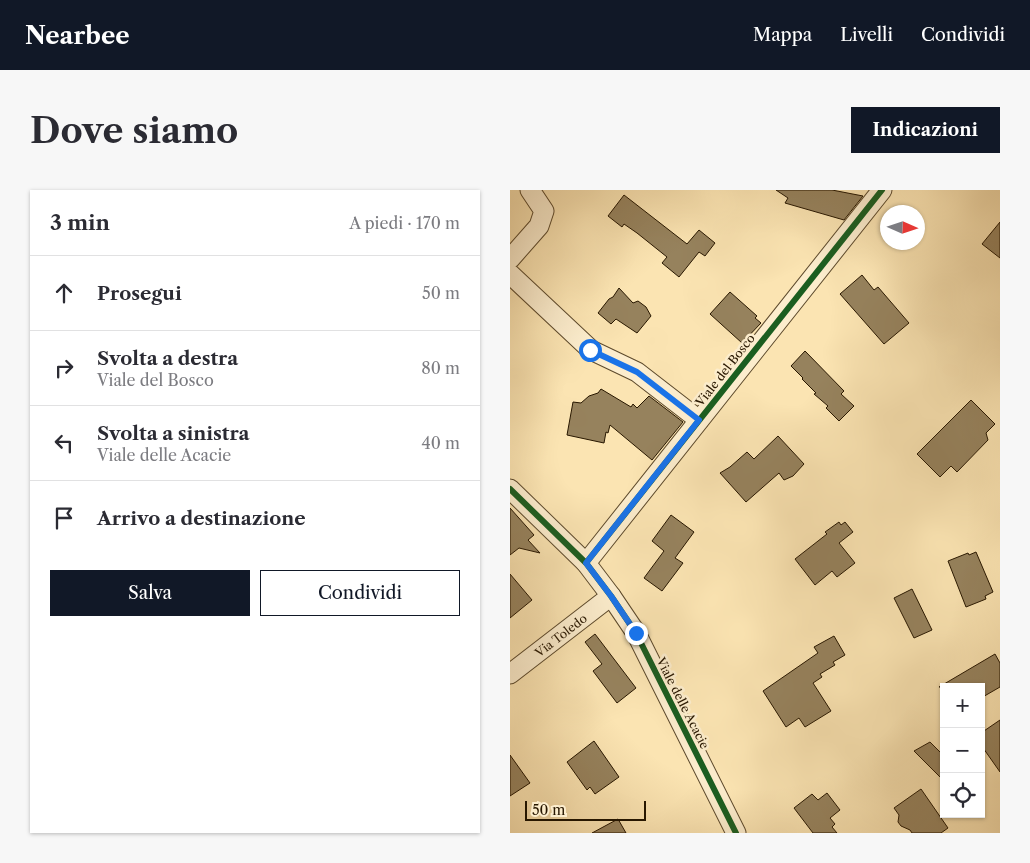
<!DOCTYPE html>
<html lang="it">
<meta charset="utf-8">
<style>
body{margin:0;font-family:"Libre Caslon Text",serif;background:#f7f7f7;color:#2b2b33}
.controls{position:absolute;right:15px;bottom:15px;display:grid;overflow:hidden;border-radius:0px;box-shadow:0 1px 4px #0004}
.controls button{width:45px;height:45px;display:grid;place-items:center;padding:0;border:0;border-bottom:1px solid #e1e1e2;background:#fff;color:#2b2b33;font:25px sans-serif}
.compass{position:absolute;left:370px;top:15px;width:45px;height:45px;border-radius:50%;background:#fff;box-shadow:0 1px 4px #0004;rotate:93deg}
.scale{position:absolute;left:15px;bottom:12px;width:121px;box-sizing:border-box;padding-left:5px;border:2px solid #281700;border-top:0;font-size:14px;line-height:18px;white-space:nowrap;color:#281700;-webkit-text-stroke:4px #fcedcd;paint-order:stroke}
.stop{position:absolute;width:15px;height:15px;margin:-11px;border:4px solid #1a73e8;border-radius:50%;background:#fff}
.stop.end{background:#1a73e8;border-color:#fff;box-shadow:0 1px 5px #0008}
.list{margin:0;padding:0;list-style:none}
h2{display:flex;justify-content:space-between;align-items:center;height:65px;margin:0;padding:0 20px;font-size:21px}
h2 small{font-size:16px;font-weight:400;color:#7c7c81}
.list li{display:grid;grid-template-columns:32px 1fr auto;gap:15px;align-items:center;box-sizing:border-box;height:75px;padding:0 20px;border-top:1px solid #e1e1e2}
.list b{display:block;font-size:19px;white-space:nowrap}
.list p{margin:0;font-size:16px;white-space:nowrap;color:#7c7c81}
.list em{font-size:16px;font-style:normal;color:#7c7c81}
.actions{display:flex;gap:10px;padding:15px 20px}
.actions a{flex:1;padding:11px 0;border:1px solid #111827;border-radius:0px;text-align:center;font-size:18px;color:#111827}
.actions .main{background:#111827;color:#fff}
.icon{flex:none;width:28px;height:28px;fill:none;stroke:currentColor;stroke-width:2;stroke-linecap:round;stroke-linejoin:round}
.map{position:relative;flex:none;width:490px;height:643px;overflow:hidden;border-radius:0px}
header{display:flex;align-items:center;gap:30px;box-sizing:border-box;height:70px;padding:0 25px;background:#111827;color:#fff}
header strong{font-size:24px}
nav{display:flex;gap:28px;margin-inline-start:auto;font-size:18px}
.intro{display:flex;align-items:center;justify-content:space-between;box-sizing:border-box;height:120px;padding:0 30px}
h1{margin:0;font-size:35px}
.button{padding:12px 22px;border-radius:0px;background:#111827;color:#fff;font-size:18px;font-weight:700}
main{display:flex;gap:30px;padding:0 30px}
aside{flex:1;background:#fff;border-radius:0px;box-shadow:0 1px 4px #0004}
.map>svg:first-child{display:block}
.building{fill:#96825d;stroke:#281700}
.lines{fill:none;stroke-linecap:round;stroke-linejoin:round}
.street-casing{stroke:#5d4a2c;stroke-width:21}
.street{stroke:#fcedcd;stroke-width:19}
.cycleway-casing{stroke:#fcedcd;stroke-width:9}
.cycleway{stroke:#1b5e20;stroke-width:6}
.route{stroke:#1a73e8;stroke-width:6}
.labels{text-anchor:middle;dominant-baseline:central;stroke-width:5;stroke-linejoin:round;paint-order:stroke}
.street-label{font-size:12px;fill:#281700;stroke:#fcedcd}
</style>
<header>
<strong>Nearbee</strong>
<nav><a>Mappa</a><a>Livelli</a><a>Condividi</a></nav>
</header>
<div class="intro"><h1>Dove siamo</h1><a class="button">Indicazioni</a></div>
<main>
<aside>
<h2>3 min<small>A piedi · 170 m</small></h2>
<ul class="list">
<li><svg class="icon" aria-label="ahead" viewBox="0 0 24 24"><path d="M12 20V5M6 11l6-6 6 6"/></svg><div><b>Prosegui</b></div><em>50 m</em></li>
<li><svg class="icon" aria-label="right" viewBox="0 0 24 24"><path d="M7 20v-9h11M14 6l5 5-5 5"/></svg><div><b>Svolta a destra</b><p>Viale del Bosco</p></div><em>80 m</em></li>
<li><svg class="icon" aria-label="left" viewBox="0 0 24 24"><path d="M17 20v-9H6M10 6l-5 5 5 5"/></svg><div><b>Svolta a sinistra</b><p>Viale delle Acacie</p></div><em>40 m</em></li>
<li><svg class="icon" aria-label="arrive" viewBox="0 0 24 24"><path d="M6 21V4h12l-3 4 3 4H6"/></svg><div><b>Arrivo a destinazione</b></div></li>
</ul>
<div class="actions"><a class="main">Salva</a><a>Condividi</a></div>
</aside>
<div class="map">
<svg width="490" height="643" viewBox="0 0 490 643">
<rect width="100%" height="100%" fill="#fbe4b2"/>
<filter id="stains"><feTurbulence type="fractalNoise" baseFrequency=".004" numOctaves="4"/><feColorMatrix values="0 0 0 0 .2 0 0 0 0 .09 0 0 0 0 .02 0 0 0 .5 -.17"/></filter>
<radialGradient id="worn" r=".72"><stop offset=".6" stop-color="#630" stop-opacity="0"/><stop offset="1" stop-color="#630" stop-opacity=".3"/></radialGradient>
<path class="building" d="M266 0H322L353 6 334 30 275 13 278 8Z
M114 5 177 54 189 40 205 53 195 66 189 62 169 87 152 73 157 67 127 43 114 34 112 37 98 26Z
M490 32V68L472 54Z
M352 85 364 100 368 97 399 133 374 154 330 104Z
M109 98 123 113 128 111 136 117 141 126 127 143 106 129 101 134 88 123 99 109 103 107Z
M220 102 247 126 245 128 251 133 232 153 200 124Z
M295 161 334 201 331 204 344 216 329 231 316 218 318 216 304 204 306 203 292 189 293 188 281 176Z
M91 199 121 217 123 214 127 218 139 206 173 232 142 270 100 235 98 243 96 242 94 253 57 245 63 212 71 213 79 206 88 203Z
M461 210 485 234 476 243 478 250 447 282 441 276 430 287 407 264Z
M268 246 294 274 283 286 274 290 269 283 236 312 210 283 220 277 237 262 244 269Z
M0 318 24 345 18 350 30 363 9 358 0 365Z
M161 325 184 342 165 368 173 373 152 401 134 388 154 361 142 351Z
M329 332 331 335 335 332 343 342 329 353 345 373 327 387 322 381 305 395 285 369 317 344 315 342Z
M466 362 483 402 475 406 476 409 456 417 438 371 458 363 459 365Z
M0 384 22 410 0 428Z
M402 399 422 440 404 448 384 408Z
M85 444 126 498 107 513 83 481 92 474 75 452Z
M324 446 335 465 323 472 325 475 310 484 312 487 303 493 321 521 295 537 289 528 276 537 253 501 308 463 304 457Z
M485 464 490 473V497L471 508V497H429Z
M490 530V582L471 555V543Z
M84 551 109 587 85 604 80 597 77 600 57 572Z
M420 552 434 566V591L404 561Z
M0 565 20 593 0 606Z
M411 599 438 638 431 643H402L400 640 391 636 388 632 389 625 384 618Z
M317 603 330 620 320 628 325 634 322 637 327 643H303L284 618 302 604 308 610Z
M108 629 116 643H82Z"/>
<g class="lines">
<g class="street-casing">
<g id="street">
<path d="M0 69 29 36 34 21 20 0"/>
<path d="M0 84 81 160 127 182 189 230"/>
<path d="M0 299 76 373 101 406 126 443 226 643"/>
<path d="M76 373 372 0"/>
<path id="s1" d="M0 484 101 406"/>
</g>
</g>
<use href="#street" class="street"/>
<g class="cycleway-casing">
<path id="cycleway" d="M0 299 76 373 101 406 126 443 226 643
M76 373 372 0"/>
</g>
<use href="#cycleway" class="cycleway"/>
</g>
<g class="lines">
<path class="route" d="M80 160 127 182 189 230 76 373 101 406 126 443"/>
</g>
<g class="labels">
<g class="street-label">
<text transform="translate(215 180) rotate(-52)">Viale del Bosco</text>
<text stroke="none"><textPath href="#s1" startOffset="64">Via Toledo</textPath></text>
<text transform="translate(173 513) rotate(63)">Viale delle Acacie</text>
</g>
</g>
<rect width="100%" height="100%" filter="url(#stains)"/>
<rect width="100%" height="100%" fill="url(#worn)"/>
</svg>
<div class="controls">
<button>+</button>
<button>−</button>
<button><svg class="icon" aria-label="locate" viewBox="0 0 24 24"><circle cx="12" cy="12" r="6"/><path d="M12 2v4M12 18v4M2 12h4M18 12h4"/></svg></button>
</div>
<svg class="compass" viewBox="-18 -18 36 36"><path d="M0-13l5 13h-10z" fill="#e53935"/><path d="M0 13l5-13h-10z" fill="#7c7c81"/></svg>
<div class="scale">50 m</div>
<div class="stop" style="left:80px;top:160px"></div>
<div class="stop end" style="left:126px;top:443px"></div>
</div>
</main>
